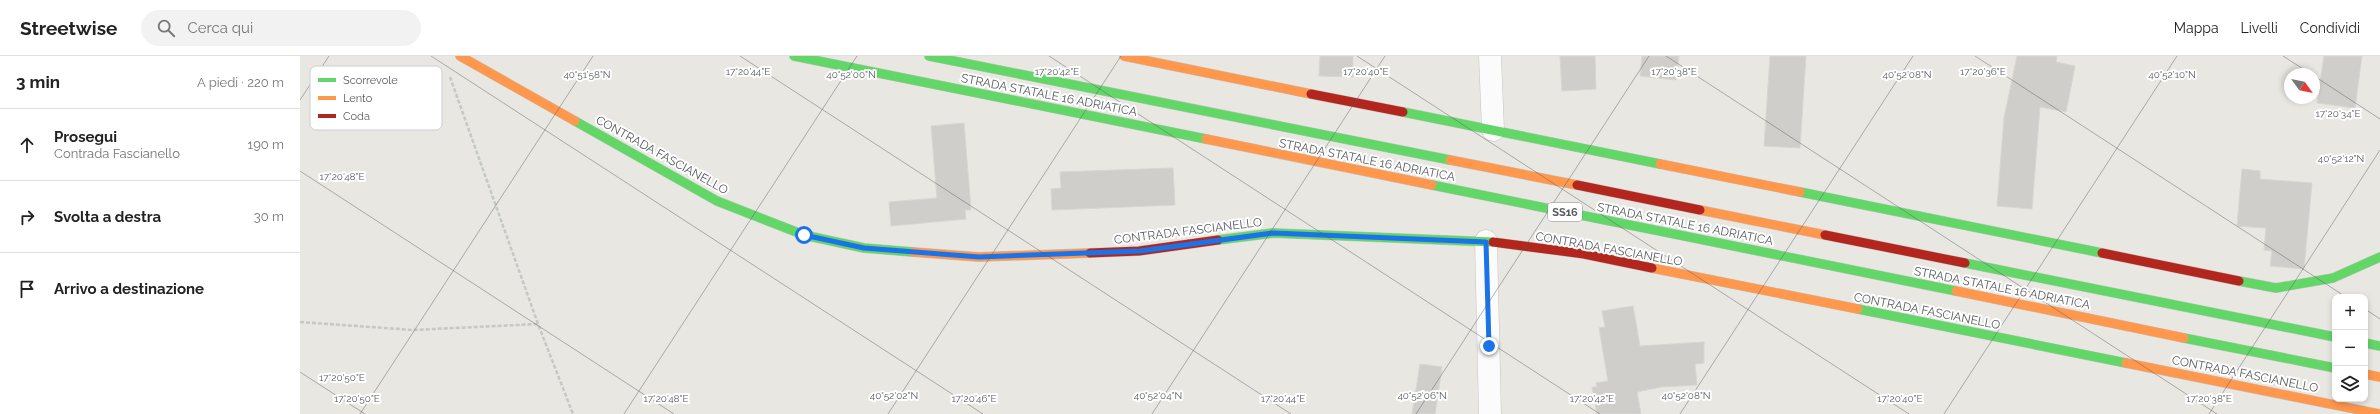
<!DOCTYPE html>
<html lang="it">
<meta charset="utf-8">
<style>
body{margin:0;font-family:Raleway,sans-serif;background:#f2f2f2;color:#222}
.controls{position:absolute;right:12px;bottom:12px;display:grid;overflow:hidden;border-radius:8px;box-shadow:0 2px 6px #0003}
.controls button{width:36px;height:36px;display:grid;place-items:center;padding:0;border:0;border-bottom:1px solid #e0e0e0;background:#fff;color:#222;font:20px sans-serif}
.compass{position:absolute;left:1984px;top:12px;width:36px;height:36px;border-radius:50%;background:#fff;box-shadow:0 2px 6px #0003;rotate:123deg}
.stop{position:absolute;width:12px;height:12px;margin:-9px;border:3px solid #1a73e8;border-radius:50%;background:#fff}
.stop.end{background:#1a73e8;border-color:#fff;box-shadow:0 1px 4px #0008}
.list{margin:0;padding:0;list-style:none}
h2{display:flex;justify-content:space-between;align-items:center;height:52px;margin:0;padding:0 16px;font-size:17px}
h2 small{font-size:13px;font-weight:400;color:#767676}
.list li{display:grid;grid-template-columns:26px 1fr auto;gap:12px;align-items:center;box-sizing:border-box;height:72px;padding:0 16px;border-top:1px solid #e0e0e0}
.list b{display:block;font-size:15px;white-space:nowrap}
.list p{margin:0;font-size:13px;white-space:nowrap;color:#767676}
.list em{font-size:13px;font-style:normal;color:#767676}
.icon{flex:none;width:22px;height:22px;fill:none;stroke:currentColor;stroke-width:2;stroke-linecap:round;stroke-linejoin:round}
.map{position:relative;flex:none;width:2080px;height:358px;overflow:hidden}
header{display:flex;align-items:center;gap:24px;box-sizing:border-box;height:56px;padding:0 20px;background:#fff;border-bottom:1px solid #e0e0e0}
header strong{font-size:19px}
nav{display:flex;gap:22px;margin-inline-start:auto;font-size:14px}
.search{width:280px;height:36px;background:#f2f2f2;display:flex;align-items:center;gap:10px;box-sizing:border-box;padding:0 14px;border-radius:22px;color:#767676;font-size:15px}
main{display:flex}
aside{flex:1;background:#fff}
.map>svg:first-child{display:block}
.building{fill:#cfcecb;stroke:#d7d6d2}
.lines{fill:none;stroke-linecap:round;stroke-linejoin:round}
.street-casing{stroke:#c4c4c3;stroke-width:23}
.fast-casing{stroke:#c5c5c4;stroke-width:10}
.slow-casing{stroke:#c5c5c4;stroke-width:10}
.jam-casing{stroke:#c5c5c4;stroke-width:10}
.path{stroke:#c4c9c6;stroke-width:2.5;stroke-dasharray:4 2;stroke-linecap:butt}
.street{stroke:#fcfbfb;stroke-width:22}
.fast{stroke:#63d668;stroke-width:9}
.slow{stroke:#ff974d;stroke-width:9}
.jam{stroke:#b3261e;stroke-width:9}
.route{stroke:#1a73e8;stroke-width:5}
.ticks{fill:none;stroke:#585c60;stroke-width:1;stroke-opacity:0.45}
.labels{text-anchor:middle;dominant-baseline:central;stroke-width:4;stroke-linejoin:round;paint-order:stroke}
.shield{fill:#fff;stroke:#8a8d90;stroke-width:1}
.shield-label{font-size:11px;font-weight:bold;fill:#585c60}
.street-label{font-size:12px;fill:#585c60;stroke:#fff}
.key{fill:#fff;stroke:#cdcecf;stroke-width:1}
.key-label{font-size:11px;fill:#585c60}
.ticks-label{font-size:10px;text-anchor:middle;fill:#585c60;stroke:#fff;stroke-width:4;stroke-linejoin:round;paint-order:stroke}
</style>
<header>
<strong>Streetwise</strong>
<div class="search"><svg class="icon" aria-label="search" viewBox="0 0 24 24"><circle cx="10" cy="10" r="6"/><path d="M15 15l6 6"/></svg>Cerca qui</div>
<nav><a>Mappa</a><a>Livelli</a><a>Condividi</a></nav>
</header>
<main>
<aside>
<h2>3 min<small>A piedi · 220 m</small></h2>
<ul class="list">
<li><svg class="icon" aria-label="ahead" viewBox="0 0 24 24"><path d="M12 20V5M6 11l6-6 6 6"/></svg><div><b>Prosegui</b><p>Contrada Fascianello</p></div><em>190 m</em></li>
<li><svg class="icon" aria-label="right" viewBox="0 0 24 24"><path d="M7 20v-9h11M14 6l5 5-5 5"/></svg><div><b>Svolta a destra</b></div><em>30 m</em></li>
<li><svg class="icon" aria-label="arrive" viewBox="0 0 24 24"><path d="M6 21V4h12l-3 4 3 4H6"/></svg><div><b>Arrivo a destinazione</b></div></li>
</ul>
</aside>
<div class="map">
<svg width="2080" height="358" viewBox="0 0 2080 358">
<rect width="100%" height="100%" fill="#e8e7e2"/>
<path class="building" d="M1020 0H1053V21L1019 20Z
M1260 0H1295L1296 33 1262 35Z
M1342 0H1379L1376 24 1340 20Z
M1470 0H1506L1500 92 1464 90Z
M1717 0H1757L1756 6 1775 10 1766 56 1740 51 1732 153 1697 150 1704 62Z
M2024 0H2062L2055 52 2017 47Z
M664 67 671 154H665L666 163 591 170 589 146 637 142 631 70Z
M873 112 875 149 752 154 751 133 761 132 760 116Z
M1942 113 1960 115V123L2012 127 2004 213 1970 210 1972 195 1964 194 1966 172 1937 170Z
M1333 250 1340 290 1404 286V307L1395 308 1397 329 1361 331 1337 336 1341 358H1297L1292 331H1297L1296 327 1308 325 1299 272 1305 271 1302 255Z
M1120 308 1142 311 1135 358H1112Z"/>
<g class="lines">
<g class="street-casing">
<path id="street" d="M1190 0 1193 74
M1186 185 1190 358"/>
</g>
<g class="fast-casing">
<path id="fast" d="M494 0 906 83
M629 0 1150 104
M1103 56 1360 108
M275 65 417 145 504 179 564 192 613 196
M1132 129 1656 235
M1500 136 1802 197
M918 184 973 177 1193 186
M1665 207 2035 281
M1939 225 1976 232 2033 222 2080 201
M1558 253 1826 307
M1884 282 2035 312
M2065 287 2080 290"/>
</g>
<g class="slow-casing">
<path id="slow" d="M160 0 275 65
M824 0 1011 38
M906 83 1132 129
M1150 104 1277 129
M1360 108 1500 136
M1400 154 1525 179
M613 196 679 201 790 197
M1352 212 1558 253
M1656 235 1884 282
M1826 307 2080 358
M2065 318 2080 321"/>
</g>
<g class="jam-casing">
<path id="jam" d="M1011 38 1103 56
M1277 129 1400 154
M1525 179 1665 207
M1193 186 1284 198 1352 212
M790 197 839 195 918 184
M1802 197 1939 225"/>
</g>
<path class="path" d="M150 21 238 268 273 358
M0 266 113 274 238 268"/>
<use href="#street" class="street"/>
<use href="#fast" class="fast"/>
<use href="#slow" class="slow"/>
<use href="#jam" class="jam"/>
</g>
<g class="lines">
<path class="route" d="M504 179 564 192 679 201 840 195 973 177 1186 186 1189 290"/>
</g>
<path class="ticks" d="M131 0 683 358M440 0 991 358M749 0 1300 358M1057 0 1609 358M1366 0 1917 358M1675 0 2046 241M1983 0 2011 18M2014 20 2080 63M0 44 29 0M0 115 374 358M2065 253 2080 263M0 316 65 358M60 358 293 0M324 358 557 0M588 358 821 0M852 358 1085 0M1116 358 1349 0M1380 358 1613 0M1644 358 1877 0M1909 358 2080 94"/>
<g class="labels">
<rect class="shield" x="1248" y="147" width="34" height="18" rx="3"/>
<g class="shield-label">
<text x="1265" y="156">SS16</text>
</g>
<g class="street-label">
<text transform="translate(749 39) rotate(11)">STRADA STATALE 16 ADRIATICA</text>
<text transform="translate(362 99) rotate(29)">CONTRADA FASCIANELLO</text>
<text transform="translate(1067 104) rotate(11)">STRADA STATALE 16 ADRIATICA</text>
<text transform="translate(1385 168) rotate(11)">STRADA STATALE 16 ADRIATICA</text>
<text transform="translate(888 175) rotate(-7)">CONTRADA FASCIANELLO</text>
<text transform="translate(1309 193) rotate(10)">CONTRADA FASCIANELLO</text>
<text transform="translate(1702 232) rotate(11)">STRADA STATALE 16 ADRIATICA</text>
<text transform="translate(1627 255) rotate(11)">CONTRADA FASCIANELLO</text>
<text transform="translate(1945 318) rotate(11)">CONTRADA FASCIANELLO</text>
</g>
</g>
<rect x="10" y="10" width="132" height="64" rx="6" class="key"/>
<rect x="18" y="22" width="18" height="4" fill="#63d668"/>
<rect x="18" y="40" width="18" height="4" fill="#ff974d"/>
<rect x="18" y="58" width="18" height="4" fill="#b3261e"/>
<g class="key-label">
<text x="43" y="28">Scorrevole</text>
<text x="43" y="46">Lento</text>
<text x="43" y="64">Coda</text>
</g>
<g class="ticks-label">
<text x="448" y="19">17°20'44"E</text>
<text x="757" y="19">17°20'42"E</text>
<text x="1066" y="19">17°20'40"E</text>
<text x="1374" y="19">17°20'38"E</text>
<text x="1683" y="19">17°20'36"E</text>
<text x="1872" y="22">40°52'10"N</text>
<text x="287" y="22">40°51'58"N</text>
<text x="551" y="22">40°52'00"N</text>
<text x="1607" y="22">40°52'08"N</text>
<text x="2038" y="61">17°20'34"E</text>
<text x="2041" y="106">40°52'12"N</text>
<text x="42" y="124">17°20'48"E</text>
<text x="42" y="325">17°20'50"E</text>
<text x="594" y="343">40°52'02"N</text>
<text x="858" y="343">40°52'04"N</text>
<text x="1122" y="343">40°52'06"N</text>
<text x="1386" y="343">40°52'08"N</text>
<text x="57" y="346">17°20'50"E</text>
<text x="366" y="346">17°20'48"E</text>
<text x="674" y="346">17°20'46"E</text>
<text x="983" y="346">17°20'44"E</text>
<text x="1292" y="346">17°20'42"E</text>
<text x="1600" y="346">17°20'40"E</text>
<text x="1909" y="346">17°20'38"E</text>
</g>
</svg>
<div class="controls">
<button>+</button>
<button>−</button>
<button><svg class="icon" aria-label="layers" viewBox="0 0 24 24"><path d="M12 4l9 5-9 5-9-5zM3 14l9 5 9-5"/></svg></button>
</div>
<svg class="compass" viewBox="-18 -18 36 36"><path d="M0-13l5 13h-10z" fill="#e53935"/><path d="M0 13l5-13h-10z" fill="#767676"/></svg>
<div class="stop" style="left:504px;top:179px"></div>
<div class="stop end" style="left:1189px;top:290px"></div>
</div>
</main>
